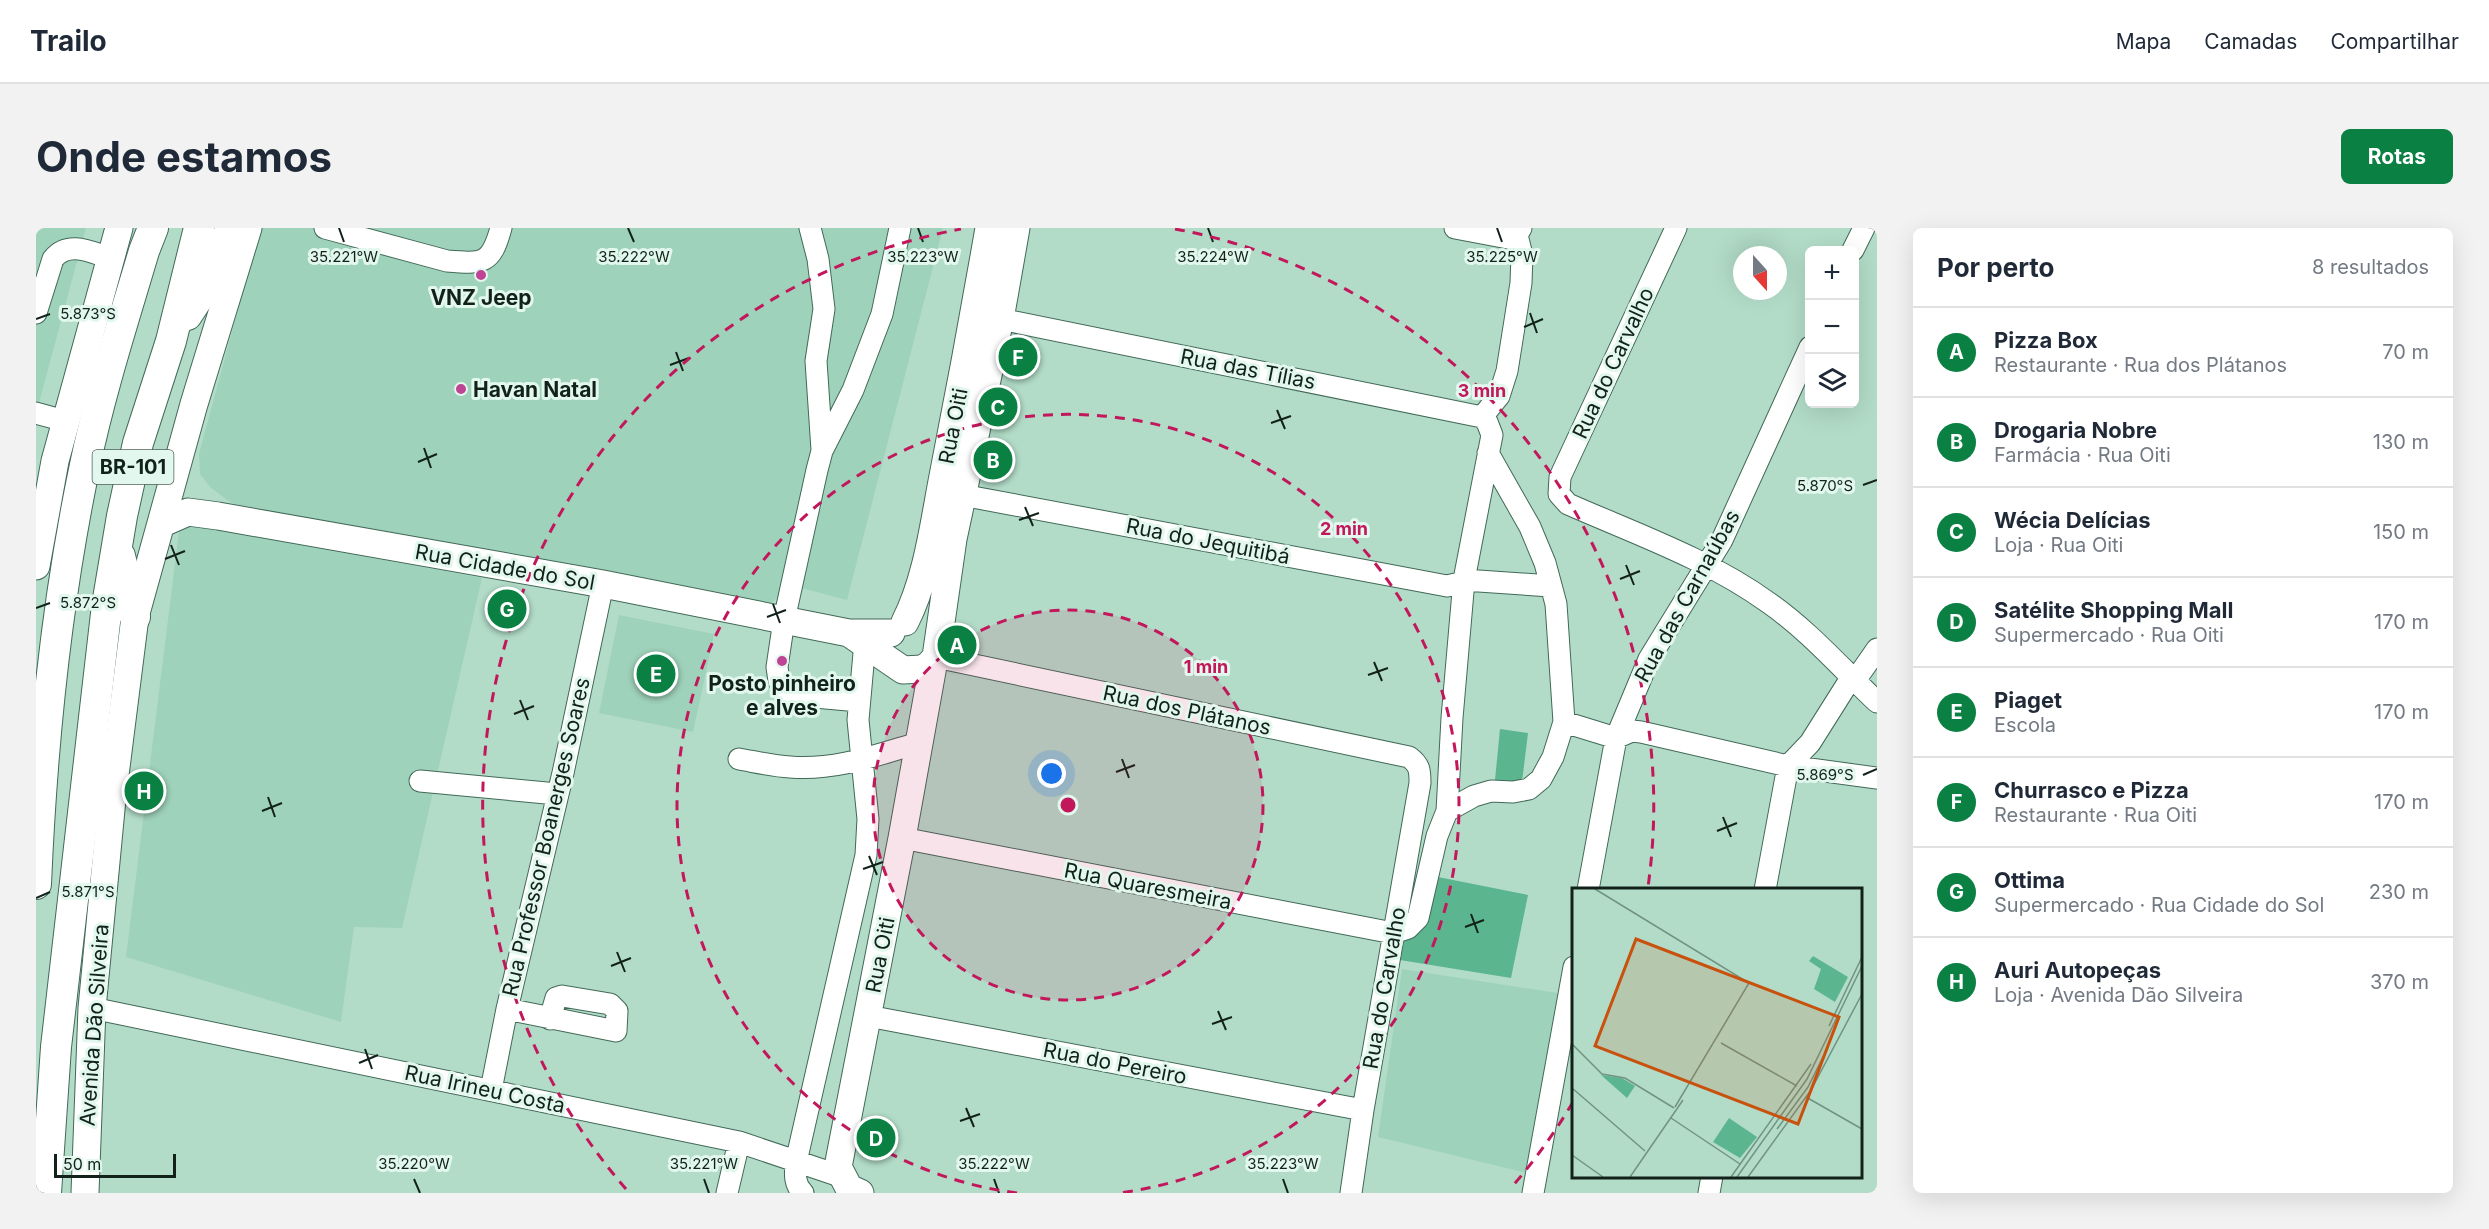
<!DOCTYPE html>
<html lang="pt">
<meta charset="utf-8">
<style>
body{margin:0;font-family:Inter,sans-serif;background:#f2f2f3;color:#1f2937}
.controls{position:absolute;right:18px;top:18px;display:grid;overflow:hidden;border-radius:9px;box-shadow:0 6px 24px #0002}
.controls button{width:54px;height:54px;display:grid;place-items:center;padding:0;border:0;border-bottom:2px solid #e0e1e3;background:#fff;color:#1f2937;font:30px sans-serif}
.compass{position:absolute;left:1697px;top:18px;width:54px;height:54px;border-radius:50%;background:#fff;box-shadow:0 6px 24px #0002;rotate:159deg}
.scale{position:absolute;left:18px;bottom:15px;width:122px;box-sizing:border-box;padding-left:6px;border:3px solid #12221b;border-top:0;font-size:16px;line-height:21px;white-space:nowrap;color:#12221b;-webkit-text-stroke:4px #e2f7ed;paint-order:stroke}
.you{position:absolute;left:1016px;top:546px;width:21px;height:21px;margin:-15px;border:4px solid #fff;border-radius:50%;background:#1a73e8;box-shadow:0 0 0 9px #1a73e833}
.badge{display:grid;place-items:center;width:39px;height:39px;border-radius:50%;background:#0b8043;color:#fff;font-size:20px;font-weight:700}
.pin{position:absolute;translate:-50% -50%;border:3px solid #fff;box-shadow:0 2px 6px #0006}
.list{margin:0;padding:0;list-style:none}
h2{display:flex;justify-content:space-between;align-items:center;height:78px;margin:0;padding:0 24px;font-size:26px}
h2 small{font-size:20px;font-weight:400;color:#747a83}
.list li{display:grid;grid-template-columns:39px 1fr auto;gap:18px;align-items:center;box-sizing:border-box;height:90px;padding:0 24px;border-top:2px solid #e0e1e3}
.list b{display:block;font-size:22px;white-space:nowrap}
.list p{margin:0;font-size:20px;white-space:nowrap;color:#747a83}
.list em{font-size:20px;font-style:normal;color:#747a83}
.icon{flex:none;width:33px;height:33px;fill:none;stroke:currentColor;stroke-width:2;stroke-linecap:round;stroke-linejoin:round}
.map{position:relative;flex:none;width:1841px;height:965px;overflow:hidden;border-radius:9px}
header{display:flex;align-items:center;gap:36px;box-sizing:border-box;height:84px;padding:0 30px;background:#fff;border-bottom:2px solid #e0e1e3}
header strong{font-size:28px}
nav{display:flex;gap:33px;margin-inline-start:auto;font-size:21px}
.intro{display:flex;align-items:center;justify-content:space-between;box-sizing:border-box;height:144px;padding:0 36px}
h1{margin:0;font-size:42px}
.button{padding:15px 27px;border-radius:9px;background:#0b8043;color:#fff;font-size:21px;font-weight:700}
main{display:flex;gap:36px;padding:0 36px}
aside{flex:1;background:#fff;border-radius:9px;box-shadow:0 6px 24px #0002}
.map>svg:first-child{display:block}
.built{fill:#9fd2ba}
.green{fill:#5bb58f}
.lines{fill:none;stroke-linecap:round;stroke-linejoin:round}
.minor-casing{stroke:#426958;stroke-width:23}
.major-casing{stroke:#426958;stroke-width:29}
.highway-casing{stroke:#426958;stroke-width:32}
.minor{stroke:#fff;stroke-width:21}
.major{stroke:#fff;stroke-width:27}
.highway{stroke:#fff;stroke-width:30}
.ticks{fill:none;stroke:#12221b;stroke-width:2}
.ring{fill:none;stroke:#c2185b;stroke-width:3;stroke-dasharray:10 8}
.poi-dot{fill:#c04495;stroke:#e2f7ed;stroke-width:2}
.labels{text-anchor:middle;dominant-baseline:central;stroke-width:6;stroke-linejoin:round;paint-order:stroke}
.shield{fill:#e2f7ed;stroke:#50625a;stroke-width:1.5}
.shield-label{font-size:20px;font-weight:bold;fill:#12221b}
.poi-label{font-size:21px;font-weight:bold;fill:#12221b;stroke:#e2f7ed}
.street-label{font-size:21px;fill:#12221b;stroke:#e2f7ed}
.inset-road{fill:none;stroke:#729283;stroke-width:1.5}
.view{fill:#c8510e;fill-opacity:0.15;stroke:#c8510e;stroke-width:3}
.inset-edge{fill:none;stroke:#12221b;stroke-width:3}
.ticks-label{font-size:15px;text-anchor:middle;fill:#12221b;stroke:#e2f7ed;stroke-width:6;stroke-linejoin:round;paint-order:stroke}
.centre{fill:#c2185b;stroke:#e2f7ed;stroke-width:3}
.ring-label{font-size:18px;text-anchor:middle;font-weight:bold;fill:#c2185b;stroke:#e2f7ed;stroke-width:6;stroke-linejoin:round;paint-order:stroke}
</style>
<header>
<strong>Trailo</strong>
<nav><a>Mapa</a><a>Camadas</a><a>Compartilhar</a></nav>
</header>
<div class="intro"><h1>Onde estamos</h1><a class="button">Rotas</a></div>
<main>
<div class="map">
<svg width="1841" height="965" viewBox="0 0 1841 965">
<rect width="100%" height="100%" fill="#b2dcc8"/>
<path class="built" d="M0 0H50L0 186Z
M224 0H907L811 372 750 356 749 362 728 382 619 359 198 276 191 272 174 259 164 246 163 226Z
M144 295 446 350 366 700 318 699 305 794 90 729Z
M583 387 678 406 657 504 563 485Z
M1366 741 1528 766 1495 946 1342 909Z"/>
<path class="green" d="M1464 501 1492 505 1486 554 1459 552Z
M1382 645 1492 667 1475 750 1364 732Z"/>
<g class="lines">
<g class="minor-casing">
<path id="minor" d="M289 0 411 33C448 36 455 36 465 0
M774 0 782 31 788 81 780 133 786 222
M1419 0 1472 10 1481 7 1485 0
M1640 0 1524 249 1523 266 1532 276C1600 306 1672 331 1733 375 1773 403 1806 441 1841 474
M1817 22 1828 0
M0 85 17 31C32 12 55 24 74 30
M0 185 29 193
M1446 189 1463 168 1471 143 1485 55 1486 27 1481 7
M926 267 1411 358 1424 355 1428 352 1456 207 1451 194 1446 189 964 91
M900 429 1373 529C1384 537 1384 543 1384 555L1327 882 1315 965
M823 473 768 468 749 463 743 453 741 439 748 392 781 242 786 223 817 162 846 86 864 0
M1528 494 1580 510 1596 503 1605 504 1752 538 1841 550
M703 531C720 534 737 538 754 539 798 543 841 527 882 515
M384 553 521 566
M1411 583 1416 490 1428 352 1515 358
M866 610 1357 705 1372 700 1382 690 1401 608 1411 583 1438 568 1455 563 1477 564 1493 561 1505 551 1517 529 1528 494 1520 376 1509 335 1494 299 1452 225
M1552 662 1580 510 1613 431 1686 312 1774 119
M1729 662 1752 538 1774 515 1815 450 1825 444 1841 421
M56 780 703 914 804 948
M471 781 580 803 581 783 574 776 526 768 520 770 514 791
M832 788 1327 882
M455 862 471 781 527 545 567 356
M691 965 703 914
M767 965C758 956 759 946 760 934L830 627 832 591 822 492 829 414
M1497 965 1538 739
M1673 965 1676 948"/>
</g>
<g class="major-casing">
<path id="major" d="M127 295 152 284 182 288 567 356 813 405H855
M0 338 19 233 83 0
M869 394C892 349 898 293 908 243 924 162 939 81 953 0
M813 405 867 442 886 441 893 437 900 429 917 311 964 91 980 0
M49 965 56 780 76 571 99 389 158 176 212 0
M824 965 813 960 802 939 866 610 898 432"/>
</g>
<g class="highway-casing">
<path id="highway" d="M151 87 168 61 195 0
M84 328 99 389
M0 656C6 515 20 375 49 237 64 165 87 94 108 23L117 0
M10 965 20 819 71 377 86 288 102 215 135 113 163 0"/>
</g>
<use href="#minor" class="minor"/>
<use href="#major" class="major"/>
<use href="#highway" class="highway"/>
</g>
<path class="ticks" d="M303 0 308 14M592 0 598 14M882 0 887 14M1172 0 1177 14M1461 0 1466 14M1494 85 1501 105M0 91 14 86M1488 99 1507 91M640 124 647 143M634 137 653 130M1241 182 1249 201M1235 195 1255 188M388 220 395 240M382 234 401 226M1827 257 1841 252M989 279 997 298M983 292 1003 285M135 317 143 337M129 331 149 323M1590 337 1598 357M1584 351 1604 343M737 376 744 395M0 380 14 375M731 389 750 382M1338 434 1346 453M1332 447 1352 440M484 472 492 492M478 486 498 478M1086 531 1093 550M1080 544 1099 537M1827 547 1841 541M232 569 239 589M226 583 246 575M1687 589 1695 609M1681 603 1701 595M833 628 841 647M827 641 847 634M0 670 14 664M1435 686 1442 705M1429 699 1448 692M581 724 589 744M575 738 595 730M1182 783 1190 802M1176 796 1196 789M329 821 336 841M323 835 342 827M930 880 938 899M924 893 944 886M378 951 384 965M668 951 673 965M958 951 963 965M1247 951 1252 965"/>
<circle cx="1032" cy="577" r="195" fill="#c2185b" fill-opacity=".12"/>
<g class="ring">
<circle cx="1032" cy="577" r="195"/>
<path d="M981 965A391 391 0 1 1 1083 965"/>
<path d="M1537 874A586 586 0 0 1 1474 961M590 961A586 586 0 0 1 925 1M1139 1A586 586 0 0 1 1612 659"/>
</g>
<g class="poi-dot">
<circle cx="445" cy="47" r="6"/>
<circle cx="425" cy="161" r="6"/>
<circle cx="746" cy="433" r="6"/>
</g>
<g class="labels">
<rect class="shield" x="56.5" y="222" width="81" height="34" rx="4.5"/>
<g class="shield-label">
<text x="97" y="239">BR-101</text>
</g>
<g class="poi-label">
<text x="445" y="69">VNZ Jeep</text>
<text x="437" y="161" text-anchor="start">Havan Natal</text>
<text x="746" y="455">Posto pinheiro<tspan x="746" dy="24">e alves</tspan></text>
</g>
<g class="street-label">
<text transform="translate(1577 135) rotate(-65)">Rua do Carvalho</text>
<text transform="translate(1212 141) rotate(11)">Rua das Tílias</text>
<text transform="translate(917 198) rotate(-79)">Rua Oiti</text>
<text transform="translate(1172 313) rotate(11)">Rua do Jequitibá</text>
<text transform="translate(469 339) rotate(10)">Rua Cidade do Sol</text>
<text transform="translate(1651 368) rotate(-61)">Rua das Carnaúbas</text>
<text transform="translate(1151 482) rotate(12)">Rua dos Plátanos</text>
<text transform="translate(510 609) rotate(-77)">Rua Professor Boanerges Soares</text>
<text transform="translate(1112 658) rotate(11)">Rua Quaresmeira</text>
<text transform="translate(844 727) rotate(-79)">Rua Oiti</text>
<text transform="translate(1348 760) rotate(-80)">Rua do Carvalho</text>
<text transform="translate(58 797) rotate(-86)">Avenida Dão Silveira</text>
<text transform="translate(1079 835) rotate(11)">Rua do Pereiro</text>
<text transform="translate(449 861) rotate(12)">Rua Irineu Costa</text>
</g>
</g>
<g transform="translate(1536 660)">
<rect width="290" height="290" fill="#b2dcc8"/>
<path d="M241 68 276 89 263 114 242 101 249 81 237 73ZM29 187 50 190 63 198 55 210ZM157 230 185 249 168 270 141 254Z" fill="#5bb58f"/>
<path class="inset-road" d="M23 1 177 95 103 219M257 138 290 69M149 155 225 198M0 156 30 186 53 190 102 220M0 200 73 263M234 209 290 241M99 230 168 276M205 241 236 199 256 159M0 267 31 289M58 289 111 212M159 289 239 176M165 289 235 191 290 78M176 289 239 202 290 106"/>
<path class="view" d="M64 51 267 129 226 236 23 158Z"/>
<rect width="290" height="290" class="inset-edge"/>
</g>
<g class="ticks-label">
<text x="308" y="34">35.221°W</text>
<text x="598" y="34">35.222°W</text>
<text x="887" y="34">35.223°W</text>
<text x="1177" y="34">35.224°W</text>
<text x="1466" y="34">35.225°W</text>
<text x="52" y="91">5.873°S</text>
<text x="1789" y="263">5.870°S</text>
<text x="52" y="380">5.872°S</text>
<text x="1789" y="552">5.869°S</text>
<text x="52" y="669">5.871°S</text>
<text x="378" y="941">35.220°W</text>
<text x="668" y="941">35.221°W</text>
<text x="958" y="941">35.222°W</text>
<text x="1247" y="941">35.223°W</text>
</g>
<circle cx="1032" cy="577" r="9" class="centre"/>
<g class="ring-label">
<text x="1446" y="169">3 min</text>
<text x="1308" y="307">2 min</text>
<text x="1170" y="445">1 min</text>
</g>
</svg>
<div class="controls">
<button>+</button>
<button>−</button>
<button><svg class="icon" aria-label="layers" viewBox="0 0 24 24"><path d="M12 4l9 5-9 5-9-5zM3 14l9 5 9-5"/></svg></button>
</div>
<svg class="compass" viewBox="-18 -18 36 36"><path d="M0-13l5 13h-10z" fill="#e53935"/><path d="M0 13l5-13h-10z" fill="#747a83"/></svg>
<div class="scale">50 m</div>
<div class="you"></div>
<div class="pin badge" style="left:921px;top:417px">A</div>
<div class="pin badge" style="left:957px;top:232px">B</div>
<div class="pin badge" style="left:962px;top:179px">C</div>
<div class="pin badge" style="left:840px;top:910px">D</div>
<div class="pin badge" style="left:620px;top:446px">E</div>
<div class="pin badge" style="left:982px;top:129px">F</div>
<div class="pin badge" style="left:471px;top:381px">G</div>
<div class="pin badge" style="left:108px;top:563px">H</div>
</div>
<aside>
<h2>Por perto<small>8 resultados</small></h2>
<ul class="list">
<li><span class="badge">A</span><div><b>Pizza Box</b><p>Restaurante · Rua dos Plátanos</p></div><em>70 m</em></li>
<li><span class="badge">B</span><div><b>Drogaria Nobre</b><p>Farmácia · Rua Oiti</p></div><em>130 m</em></li>
<li><span class="badge">C</span><div><b>Wécia Delícias</b><p>Loja · Rua Oiti</p></div><em>150 m</em></li>
<li><span class="badge">D</span><div><b>Satélite Shopping Mall</b><p>Supermercado · Rua Oiti</p></div><em>170 m</em></li>
<li><span class="badge">E</span><div><b>Piaget</b><p>Escola</p></div><em>170 m</em></li>
<li><span class="badge">F</span><div><b>Churrasco e Pizza</b><p>Restaurante · Rua Oiti</p></div><em>170 m</em></li>
<li><span class="badge">G</span><div><b>Ottima</b><p>Supermercado · Rua Cidade do Sol</p></div><em>230 m</em></li>
<li><span class="badge">H</span><div><b>Auri Autopeças</b><p>Loja · Avenida Dão Silveira</p></div><em>370 m</em></li>
</ul>
</aside>
</main>
